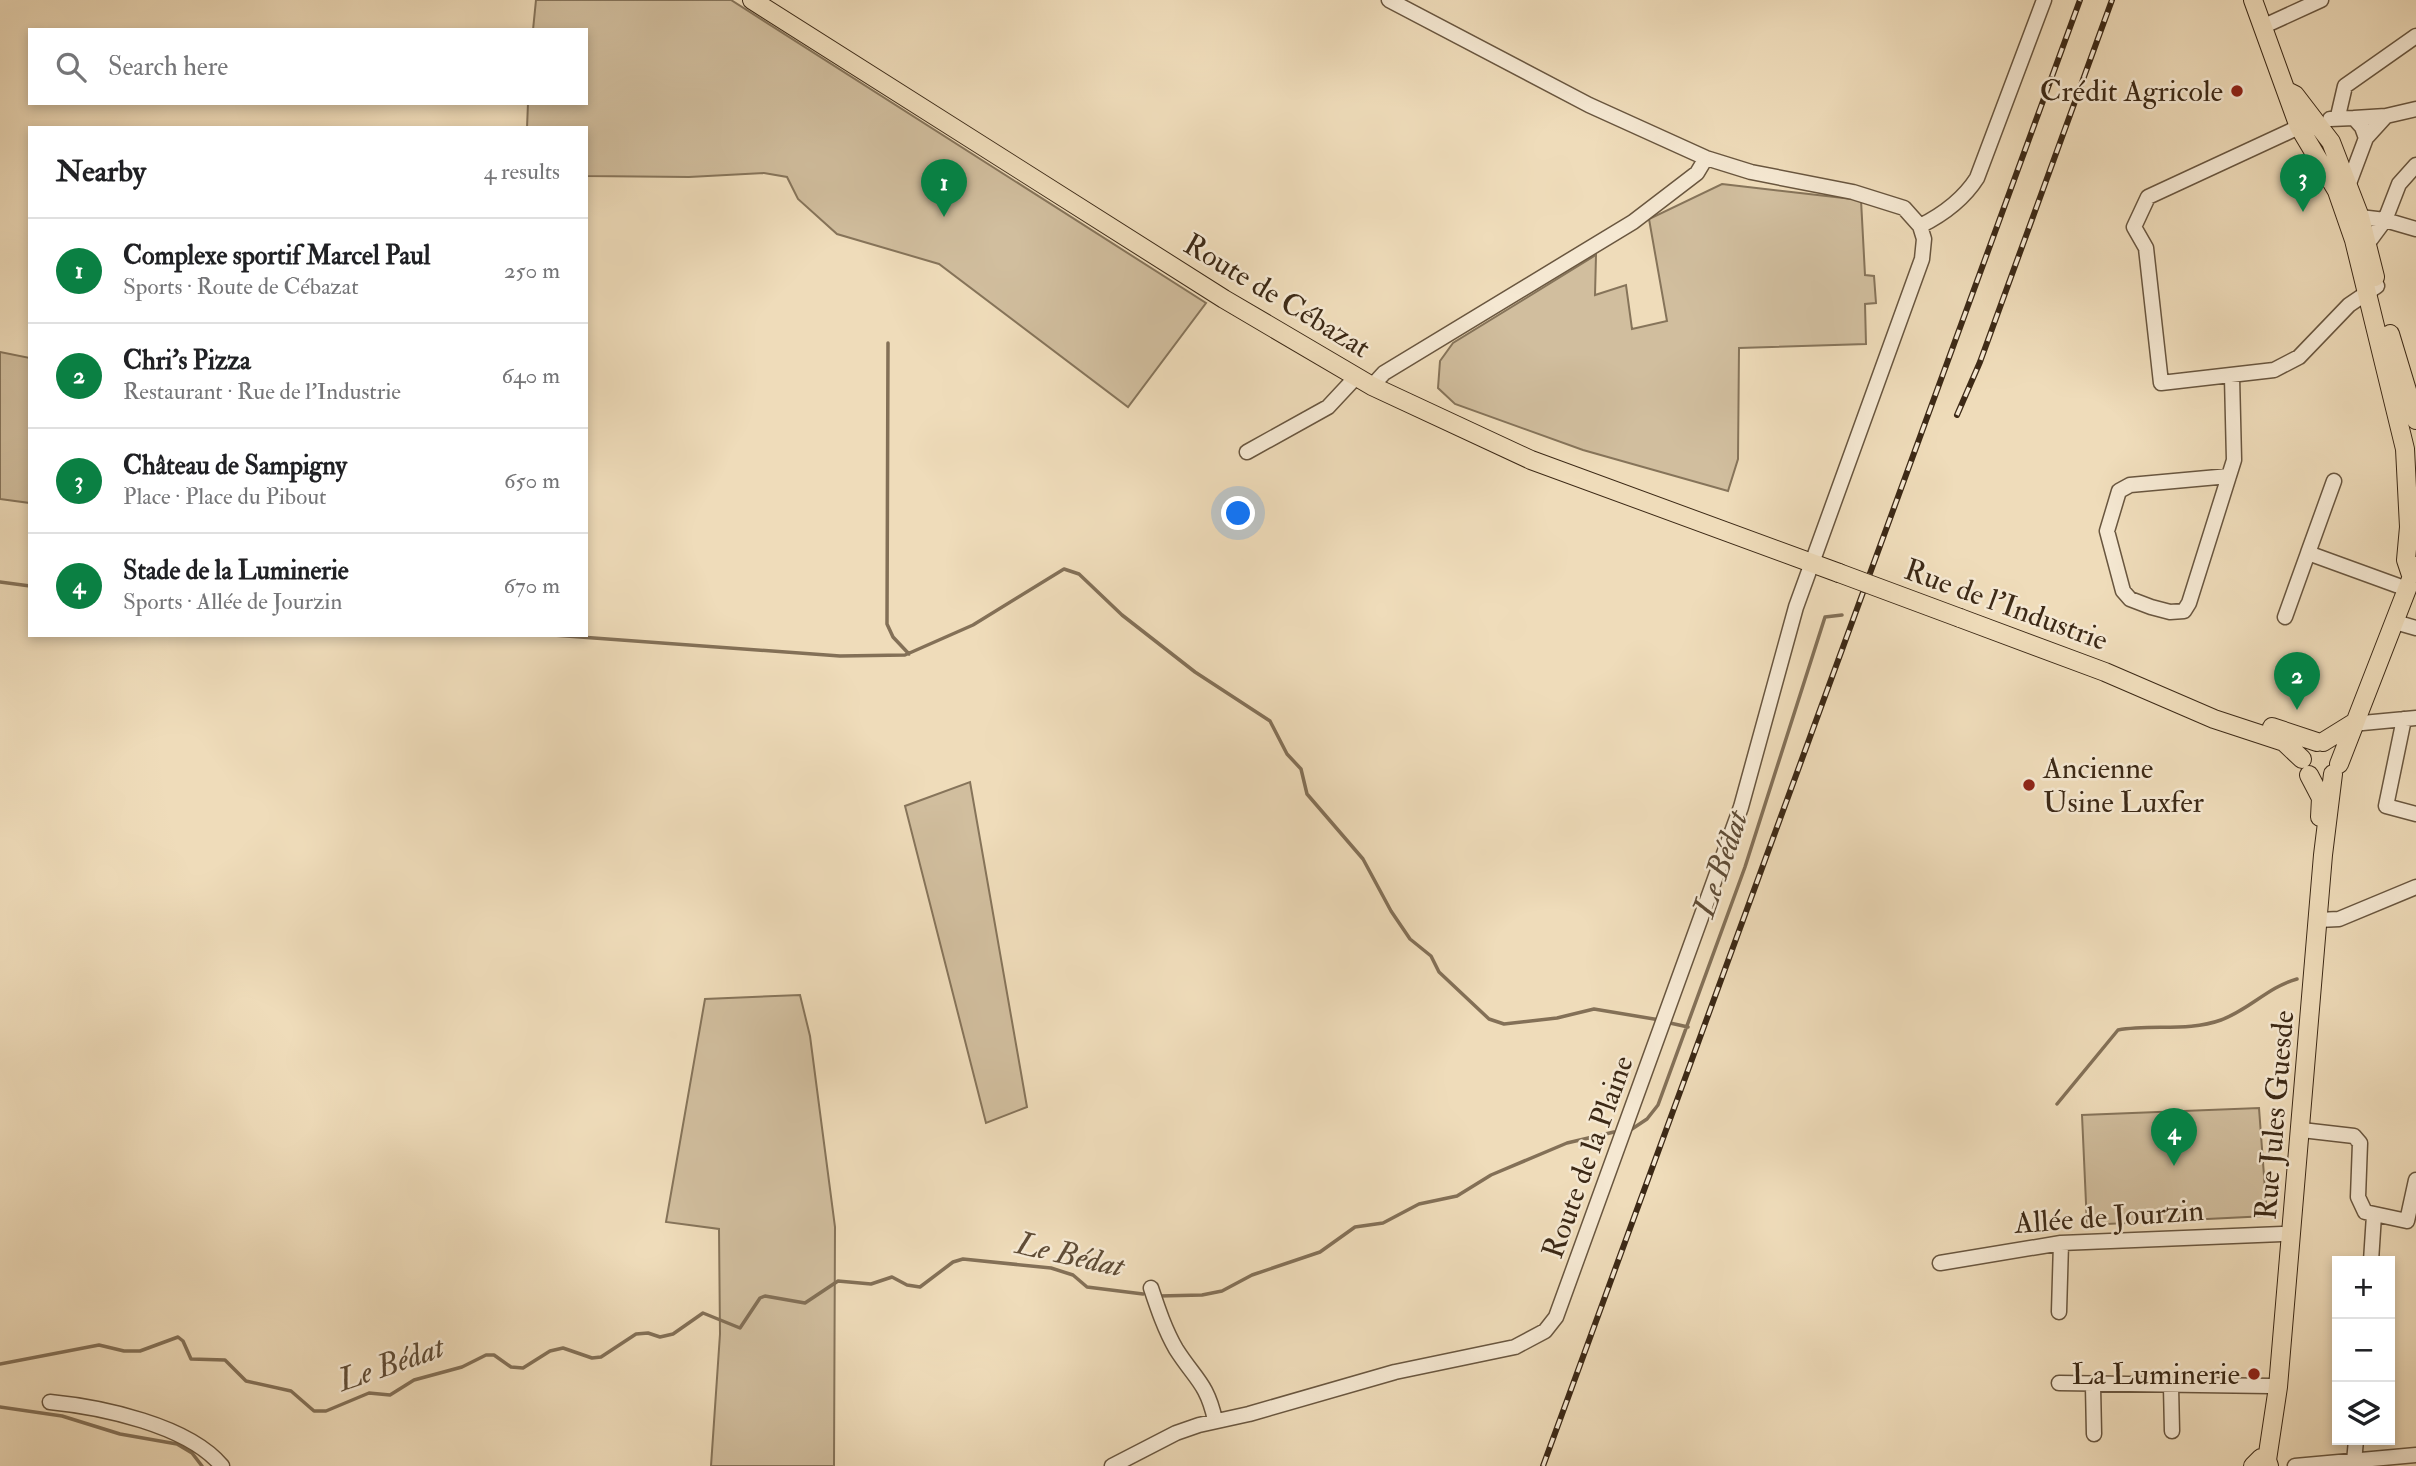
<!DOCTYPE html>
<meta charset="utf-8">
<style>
body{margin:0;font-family:"IM FELL Double Pica",serif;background:#f6f6f6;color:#202124}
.controls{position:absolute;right:21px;bottom:21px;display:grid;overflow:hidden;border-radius:0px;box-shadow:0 4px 10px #0003}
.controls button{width:63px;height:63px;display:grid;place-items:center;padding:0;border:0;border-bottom:2px solid #e0e0e0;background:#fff;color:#202124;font:35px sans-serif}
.you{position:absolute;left:1239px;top:514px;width:24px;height:24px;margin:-18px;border:5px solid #fff;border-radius:50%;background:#1a73e8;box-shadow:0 0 0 10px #1a73e833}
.badge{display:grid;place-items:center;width:46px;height:46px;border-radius:50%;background:#0b8043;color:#fff;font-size:23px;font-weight:700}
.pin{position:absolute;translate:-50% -58px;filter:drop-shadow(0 2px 4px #0008)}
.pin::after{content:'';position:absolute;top:37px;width:24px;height:21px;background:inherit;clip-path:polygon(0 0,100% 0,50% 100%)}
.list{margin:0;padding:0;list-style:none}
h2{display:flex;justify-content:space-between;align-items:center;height:91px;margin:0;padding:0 28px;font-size:30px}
h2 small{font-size:23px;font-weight:400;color:#757577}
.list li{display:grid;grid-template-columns:46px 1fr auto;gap:21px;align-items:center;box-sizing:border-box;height:105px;padding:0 28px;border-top:2px solid #e0e0e0}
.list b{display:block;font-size:26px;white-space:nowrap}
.list p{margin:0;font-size:23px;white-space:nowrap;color:#757577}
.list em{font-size:23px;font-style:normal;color:#757577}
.icon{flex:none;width:38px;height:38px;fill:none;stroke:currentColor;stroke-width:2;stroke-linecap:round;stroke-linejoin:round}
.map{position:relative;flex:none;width:2416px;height:1466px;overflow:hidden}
.search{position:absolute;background:#fff;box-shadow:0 4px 10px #0003;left:28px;top:28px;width:560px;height:77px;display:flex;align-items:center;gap:18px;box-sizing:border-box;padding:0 24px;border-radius:0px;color:#757577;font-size:26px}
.panel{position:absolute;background:#fff;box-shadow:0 4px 10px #0003;left:28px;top:126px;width:560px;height:511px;border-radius:0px}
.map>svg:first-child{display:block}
.green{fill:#d1be9e;stroke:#86745a;stroke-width:2}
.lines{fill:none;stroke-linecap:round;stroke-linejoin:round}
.stream{stroke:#837057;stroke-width:3.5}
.minor-casing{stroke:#69563f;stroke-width:17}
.major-casing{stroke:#3c2916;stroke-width:20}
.minor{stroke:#f5e8d2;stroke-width:14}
.major{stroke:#efdcba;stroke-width:18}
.rail-casing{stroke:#3c2916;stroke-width:6}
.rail{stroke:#f5e8d2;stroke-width:3.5;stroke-dasharray:10;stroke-linecap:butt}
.major-bridge-casing{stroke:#3c2916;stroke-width:20;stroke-linecap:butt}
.major-bridge{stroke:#efdcba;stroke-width:18}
.poi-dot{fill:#8f2418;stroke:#f5e8d2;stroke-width:2.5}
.labels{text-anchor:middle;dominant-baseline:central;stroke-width:5;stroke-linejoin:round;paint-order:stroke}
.poi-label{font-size:30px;fill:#3c2916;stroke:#f5e8d2;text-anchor:end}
.street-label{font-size:30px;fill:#3c2916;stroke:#f5e8d2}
.water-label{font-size:32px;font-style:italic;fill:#5f4c36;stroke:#f5e8d2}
</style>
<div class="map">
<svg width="2416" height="1466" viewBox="0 0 2416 1466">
<rect width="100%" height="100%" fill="#efdcba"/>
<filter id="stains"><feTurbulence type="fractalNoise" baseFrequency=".00286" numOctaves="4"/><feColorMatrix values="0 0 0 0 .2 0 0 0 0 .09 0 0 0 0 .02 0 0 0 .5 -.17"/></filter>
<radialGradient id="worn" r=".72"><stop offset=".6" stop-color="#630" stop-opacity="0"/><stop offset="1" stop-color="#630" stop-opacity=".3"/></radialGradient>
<path class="green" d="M536 0H731L1206 303 1128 407 939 264 837 234 798 199 787 177 764 173 689 177 586 176V128H527L528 103H586V30H533Z
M1722 184 1861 200 1865 275 1874 276 1876 303 1865 304 1866 344 1739 348 1738 459 1728 491 1583 450 1455 404 1438 388 1440 361 1453 343 1596 255 1595 295 1626 285 1632 329 1667 321 1649 219Z
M0 352 30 358V503L0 499Z
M970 782 1027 1107 986 1123 905 806Z
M800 995 810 1036 835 1227 834 1466H711L720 1334 719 1229 666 1222 705 999Z
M2259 1108 2267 1216 2087 1225 2082 1115Z"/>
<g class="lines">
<path class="stream" d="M888 343 887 624 893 637 909 654
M0 582 30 586
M553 635 840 656 905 655 973 625 1064 569 1079 574 1122 615 1195 672 1270 721 1287 754 1301 769 1307 794 1363 859 1391 911 1410 939 1431 956 1439 972 1489 1019 1504 1024 1557 1018 1594 1009 1660 1020
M1670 1023 1688 1027
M2057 1104 2118 1030C2152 1024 2188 1032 2221 1020 2249 1010 2268 987 2297 979
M1632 1129 1647 1119 1658 1105 1745 867 1825 617 1842 615
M1159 1296 1202 1295 1222 1291 1252 1275 1320 1252 1355 1227 1383 1223 1419 1204 1457 1196 1491 1175 1567 1143 1614 1132
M0 1364 99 1345 124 1351H140L178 1337 183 1341 191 1359 225 1360 246 1381 291 1391 314 1411H326L369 1393 390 1395 414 1380 462 1367 486 1355H494L511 1367 523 1368 550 1351 563 1348 592 1358 601 1357 636 1334 648 1333 660 1337 673 1334 703 1313 740 1328 760 1298 765 1296 805 1303 838 1281 871 1284 892 1277 907 1285 920 1287 953 1262 963 1259 1051 1268 1073 1275 1087 1287 1143 1294
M0 1407 62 1416 120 1434 177 1444 192 1453 202 1466"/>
<g class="minor-casing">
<path id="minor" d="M2262 27 2321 0
M2338 116 2345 86 2416 36
M2354 118 2386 116 2416 109
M2330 119 2354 118 2362 127 2366 138
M2299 127 2148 197 2134 227 2146 248 2161 383 2274 370 2299 357 2349 305 2377 286
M2416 165 2399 184 2385 220 2416 229
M2348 186 2366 138 2386 116
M2360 217 2385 220 2368 243
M1920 226C1944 214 1963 200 1977 178L2044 0
M1372 386 1384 373 1633 222 1697 173 1706 158
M1247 452 1328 407 1356 377
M2229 476 2130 485 2119 491 2107 531 2123 591 2130 599 2151 607 2170 612 2184 611 2189 603 2234 460 2232 377
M2334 481 2308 553 2407 589
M2285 617 2308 553
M2395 622 2416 628
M2404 719 2386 806 2416 814
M2352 724 2416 718
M2318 920 2339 919 2416 887
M2302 1130 2354 1136 2360 1143 2358 1197 2365 1212 2407 1221 2416 1180
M2371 1261 2374 1215
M1940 1263 2061 1243 2282 1234
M1151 1288C1158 1309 1165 1330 1176 1349 1195 1379 1207 1383 1215 1420
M2059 1312 2061 1243
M2059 1383 2270 1386
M2093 1386 2094 1434
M2171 1386 2172 1431
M50 1402C101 1407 188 1425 222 1466
M2354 1462 2356 1440
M1112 1466 1176 1433 1199 1425 1249 1414 1395 1372 1515 1347 1545 1331 1556 1317 1741 807 1796 607 1922 259 1924 239 1920 226 1904 208 1853 192 1751 172 1706 158 1589 105 1389 0
M2295 1466 2416 1455"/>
</g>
<g class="major-casing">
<path id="major" d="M752 0 1224 299 1372 386 1531 460 1839 573
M2253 0 2299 127 2337 191 2354 240 2405 449 2409 527 2406 560 2411 575
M2287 91 2295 95 2331 142 2360 217 2375 277
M2390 334 2416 420
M1960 618 2105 672 2214 719 2284 742 2302 759
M2272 727 2317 742
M2323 742 2352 724
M2339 764 2416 566
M2309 775 2321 798 2320 817
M2267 1460 2278 1387 2323 855 2333 774
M2253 1466 2261 1458 2267 1460 2269 1466"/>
</g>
<use href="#minor" class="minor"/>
<use href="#major" class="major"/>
<g class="rail-casing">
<path id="rail" d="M1957 415 1980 362 2112 0
M1543 1466 2080 0"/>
</g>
<use href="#rail" class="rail"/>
<g class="major-bridge-casing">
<path id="major-bridge" d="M1839 573 1960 618"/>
</g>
<use href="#major-bridge" class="major-bridge"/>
</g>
<g class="poi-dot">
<circle cx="2237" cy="91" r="7"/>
<circle cx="2029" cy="785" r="7"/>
<circle cx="2254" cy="1374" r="7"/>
</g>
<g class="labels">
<g class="poi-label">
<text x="2223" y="91">Crédit Agricole</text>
<text x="2043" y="768" text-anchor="start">Ancienne<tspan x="2043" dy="34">Usine Luxfer</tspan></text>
<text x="2240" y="1374">La Luminerie</text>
</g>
<g class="street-label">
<text transform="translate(1277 296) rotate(31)">Route de Cébazat</text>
<text transform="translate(2006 605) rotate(20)">Rue de l'Industrie</text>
<text transform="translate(2275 1115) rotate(-85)">Rue Jules Guesde</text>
<text transform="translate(1588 1157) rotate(-70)">Route de la Plaine</text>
<text transform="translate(2109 1217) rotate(-4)">Allée de Jourzin</text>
</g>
<g class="water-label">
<text transform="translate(1721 864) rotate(-71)">Le Bédat</text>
<text transform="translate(1070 1255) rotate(13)">Le Bédat</text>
<text transform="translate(391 1364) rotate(-19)">Le Bédat</text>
</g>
</g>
<rect width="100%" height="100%" filter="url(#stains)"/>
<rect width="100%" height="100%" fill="url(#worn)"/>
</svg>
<div class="controls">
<button>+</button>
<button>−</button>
<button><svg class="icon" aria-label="layers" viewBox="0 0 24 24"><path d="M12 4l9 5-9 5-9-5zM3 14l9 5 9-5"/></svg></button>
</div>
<div class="you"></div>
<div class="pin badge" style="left:944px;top:217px">1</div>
<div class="pin badge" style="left:2297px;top:710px">2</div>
<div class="pin badge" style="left:2303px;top:212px">3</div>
<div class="pin badge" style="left:2174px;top:1166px">4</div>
<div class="search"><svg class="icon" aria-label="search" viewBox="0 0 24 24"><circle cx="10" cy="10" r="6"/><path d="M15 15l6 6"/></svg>Search here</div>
<section class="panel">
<h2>Nearby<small>4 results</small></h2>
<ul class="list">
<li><span class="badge">1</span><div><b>Complexe sportif Marcel Paul</b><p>Sports · Route de Cébazat</p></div><em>250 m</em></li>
<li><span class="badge">2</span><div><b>Chri's Pizza</b><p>Restaurant · Rue de l'Industrie</p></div><em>640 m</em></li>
<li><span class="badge">3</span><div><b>Château de Sampigny</b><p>Place · Place du Pibout</p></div><em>650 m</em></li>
<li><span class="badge">4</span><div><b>Stade de la Luminerie</b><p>Sports · Allée de Jourzin</p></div><em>670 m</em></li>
</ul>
</section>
</div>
